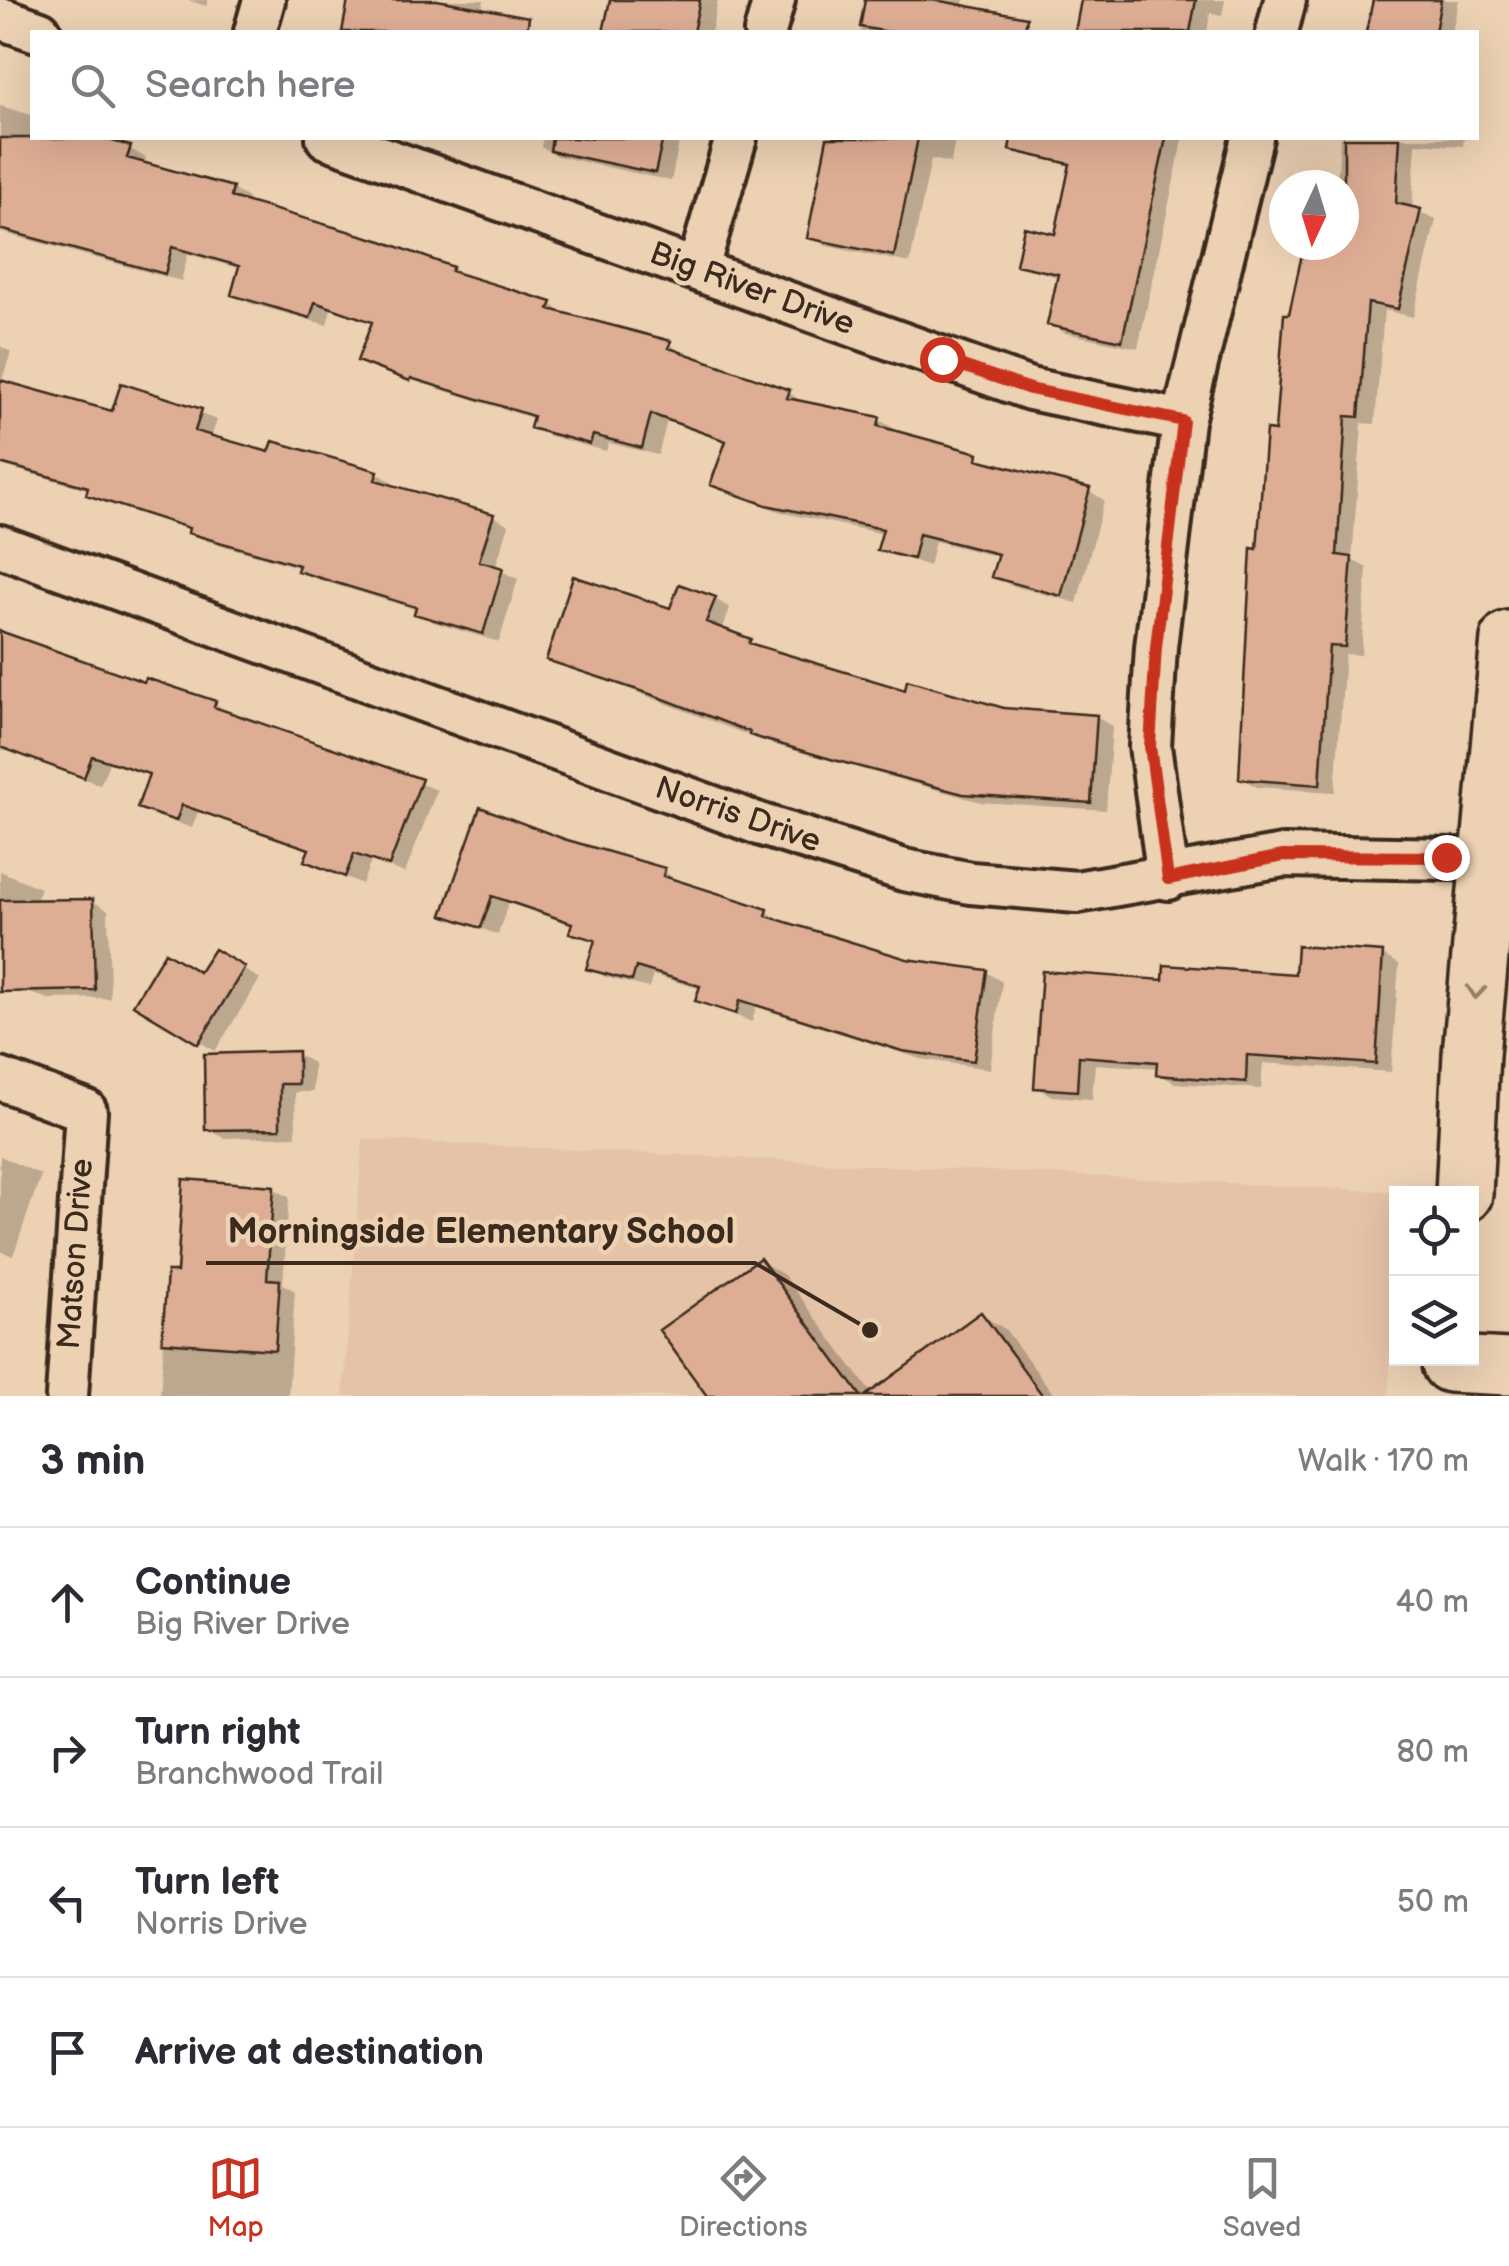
<!DOCTYPE html>
<meta charset="utf-8">
<style>
body{margin:0;font-family:"Balsamiq Sans",sans-serif;background:#f7f7f7;color:#2b2b33}
.controls{position:absolute;right:30px;bottom:30px;display:grid;overflow:hidden;border-radius:0px;box-shadow:0 10px 40px #0002}
.controls button{width:90px;height:90px;display:grid;place-items:center;padding:0;border:0;border-bottom:2px solid #e1e1e2;background:#fff;color:#2b2b33;font:50px sans-serif}
.compass{position:absolute;left:1269px;top:170px;width:90px;height:90px;border-radius:50%;background:#fff;box-shadow:0 10px 40px #0002;rotate:184deg}
.stop{position:absolute;width:30px;height:30px;margin:-22px;border:8px solid #c8321e;border-radius:50%;background:#fff}
.stop.end{background:#c8321e;border-color:#fff;box-shadow:0 2px 10px #0008}
.list{margin:0;padding:0;list-style:none}
h2{display:flex;justify-content:space-between;align-items:center;height:130px;margin:0;padding:0 40px;font-size:42px}
h2 small{font-size:32px;font-weight:400;color:#7c7c81}
.list li{display:grid;grid-template-columns:65px 1fr auto;gap:30px;align-items:center;box-sizing:border-box;height:150px;padding:0 40px;border-top:2px solid #e1e1e2}
.list b{display:block;font-size:38px;white-space:nowrap}
.list p{margin:0;font-size:32px;white-space:nowrap;color:#7c7c81}
.list em{font-size:32px;font-style:normal;color:#7c7c81}
.icon{flex:none;width:55px;height:55px;fill:none;stroke:currentColor;stroke-width:2;stroke-linecap:round;stroke-linejoin:round}
.map{position:relative;flex:none;width:1509px;height:1396px;overflow:hidden}
.search{position:absolute;background:#fff;box-shadow:0 10px 40px #0002;left:30px;right:30px;top:30px;height:110px;display:flex;align-items:center;gap:25px;box-sizing:border-box;padding:0 35px;border-radius:0px;color:#7c7c81;font-size:38px}
.sheet{height:730px;background:#fff}
nav{display:flex;justify-content:space-around;align-items:center;box-sizing:border-box;height:140px;border-top:2px solid #e1e1e2;background:#fff;font-size:28px;color:#7c7c81}
nav a{display:grid;justify-items:center;gap:5px}
nav .on{color:#c8321e}
.map>svg:first-child{display:block}
.built{fill:#e5c3a7}
.shadow{fill:#0003}
.building{fill:#deae94;stroke:#3b2a1e;stroke-width:2.5}
.lines{fill:none;stroke-linecap:round;stroke-linejoin:round}
.street-casing{stroke:#3b2a1e;stroke-width:48}
.secondary-casing{stroke:#3b2a1e;stroke-width:62}
.street{stroke:#ecd1b3;stroke-width:40}
.secondary{stroke:#ecd1b3;stroke-width:55}
.oneway{stroke:#947e68}
.route{stroke:#c8321e;stroke-width:12}
.labels{text-anchor:middle;dominant-baseline:central;stroke-width:9;stroke-linejoin:round;paint-order:stroke}
.street-label{font-size:32px;fill:#3b2a1e;stroke:#ecd1b3}
.leader{fill:none;stroke:#3b2a1e;stroke-width:4}
.callout-dot{fill:#3b2a1e;stroke:#ecd1b3;stroke-width:4}
.callout-label{font-size:35px;text-anchor:middle;font-weight:bold;fill:#3b2a1e;stroke:#ecd1b3;stroke-width:9;stroke-linejoin:round;paint-order:stroke}
</style>
<div class="map">
<svg width="1509" height="1396" viewBox="0 0 1509 1396">
<rect width="100%" height="100%" fill="#ecd1b3"/>
<filter id="ink" filterUnits="userSpaceOnUse"><feTurbulence type="fractalNoise" baseFrequency=".01" numOctaves="2"/><feDisplacementMap in="SourceGraphic" scale="20" xChannelSelector="R" yChannelSelector="G"/><feConvolveMatrix kernelMatrix="1 2 1 2 8 2 1 2 1" color-interpolation-filters="sRGB"/></filter>
<g filter="url(#ink)">
<path class="built" d="M363 1139 1401 1192 1396 1194 1389 1396H343Z"/>
<path class="shadow" d="M188 0H208L206 6Z
M350 0H484L481 14 490 19 487 32H344Z
M613 0H718L711 32H606Z
M868 0H964L962 8 993 20 991 32H861Z
M1086 0H1225L1222 15 1210 13 1207 32H1080Z
M1375 0H1459L1452 32H1368Z
M0 106 32 115V138H93L130 149 146 158 144 165 232 189 248 198 247 204 381 243 468 279 551 304 566 316 670 344 685 356 789 392 804 404 879 420 895 429 894 433 1089 491 1104 500 1077 603 1010 585 994 576 999 557 935 541 929 566 880 549 884 534 784 513 729 493 713 483 728 443 667 421 658 455 609 443 606 451 549 436 533 427 535 419 376 369 361 360 374 324 331 309 327 325 249 303 234 294 241 269 188 254 181 281 0 232Z
M543 138H680L671 181 557 156 541 147Z
M829 138H955L951 163 931 159 910 263 826 246 810 236Z
M1050 138H1183L1138 348 1065 333 1050 323 1060 278 1019 264 1057 237 1072 168 1046 156Z
M1340 138H1464L1463 146 1416 143 1412 209 1436 220 1413 317 1384 310 1375 424 1362 423 1352 560 1367 568 1361 655 1345 654 1335 792 1257 787 1241 778 1260 552 1291 317 1307 245H1344V185H1337Z
M0 346 11 352 1 383 114 414 122 386 217 420 211 438 270 456 377 473 392 482 391 487 493 516 509 525 495 568 518 579 499 642 433 622 418 610 316 579 301 568 207 541 191 530 105 503 90 490 0 465Z
M715 599 730 608 722 631 766 650 906 693 1003 711 1096 717 1112 726 1106 810 981 802 768 743 549 658Z
M0 635 146 686 215 703 229 715 437 790 405 873 371 861 362 884 308 860 311 851 198 812 192 828 156 816 140 807 150 776 109 763 100 785 1 745Z
M564 841 664 871 679 883 767 911 782 923 906 961 986 972 1002 982 990 1069 921 1059 756 1007 752 1022 698 1000 701 989 653 975 649 988 605 977 589 967 596 943 572 932 574 926 508 903 498 935 445 914Z
M0 871 40 888 36 902 92 901 108 910 110 998 49 999 0 984Z
M215 952 260 979 215 1051 136 1004 200 976Z
M1383 955 1399 964 1391 1072 1263 1063 1261 1089 1175 1083 1159 1074V1068L1095 1064 1092 1099 1052 1096 1036 1087 1165 982 1297 976Z
M297 1054 313 1063V1092H295L296 1136 224 1138 208 1128Z
M0 1156 41 1175 13 1256 0 1251Z
M273 1188 289 1197 283 1284 295 1291 288 1396H160L169 1274 179 1275Z
M760 1261 784 1275 872 1394 981 1315 1005 1329 1055 1396H711Z"/>
<path class="building" d="M348 0H437L529 17 527 32H342Z
M610 0H700L693 32H603Z
M865 0H935L1027 17 1025 32H889L860 27Z
M1081 0H1196L1190 32H1075Z
M1373 0H1441L1435 32H1366Z
M0 138H101L131 146 127 158 233 187 231 197 382 241 453 267 451 271 552 302 549 309 671 341 669 348 790 390 787 398 880 417 878 426 978 453 977 459 1090 488 1061 596 991 577 998 554 919 534 913 559 877 550 883 529 766 505 710 485 726 441 651 414 642 448 593 435 590 444 530 428 533 416 411 378 410 381 357 361 372 322 315 302 310 318 231 295 239 266 172 247 165 274 0 229Z
M552 138H663L655 173 550 151Z
M827 138H918L894 256 807 238Z
M1011 138H1166L1122 341 1047 325 1058 274 1016 265 1024 227 1055 234 1070 164 1009 150Z
M1344 138H1400L1396 203 1421 209 1398 309 1368 303 1359 417 1346 416 1337 555 1352 557 1345 647 1329 646 1320 785 1239 779 1251 548 1257 549 1266 430 1275 431 1284 314H1289L1304 245H1344Z
M0 380 112 411 121 383 202 409 195 431 269 452 273 441 378 471 375 480 494 514 479 561 503 568 483 634 414 614 416 607 297 571 299 565 188 533 189 528 86 495 88 487 0 463Z
M573 576 670 608 679 584 716 597 706 622 751 639 749 643 905 690 907 680 1004 708 1097 715 1091 803 963 794 834 760 749 735 750 732 656 696 546 660Z
M0 631 144 682 146 678 216 701 214 707 422 779 389 866 354 854 345 877 304 861 309 849 182 805 176 821 137 808 149 774 92 756 84 778 0 747Z
M480 807 564 839 665 868 663 876 768 909 766 916 907 959 987 970 974 1061 902 1051 740 1000 736 1014 695 1001 700 986 636 967 632 981 586 969 595 940 569 933 572 923 492 896 481 928 442 915Z
M93 899 95 990 0 992V900Z
M1297 946 1383 952 1376 1064 1247 1055 1246 1082 1156 1075 1157 1062 1079 1056 1077 1091 1034 1088 1042 971 1163 980 1164 965 1295 974Z
M214 949 245 967 198 1044 133 1005 165 952 199 972Z
M298 1051V1084H280V1129L205 1130 204 1054Z
M183 1179 274 1186 267 1279 280 1280 275 1350 162 1342 167 1272H177Z
M760 1258 861 1396H707L659 1330Z
M981 1312 1043 1396H865Z"/>
<g class="lines">
<g class="street-casing">
<path id="street" d="M0 18 40 32
M255 32 264 0
M765 32 774 0
M1277 32 1285 0
M327 138 1030 389 1183 421
M698 268 736 138
M0 546 762 825 904 870 971 883 1077 892 1283 856 1509 860
M1168 879 1150 746 1156 647 1183 421 1252 138
M0 1079 86 1111 67 1396"/>
</g>
<g class="secondary-casing">
<path id="secondary" d="M1464 1194 1471 1054 1509 639
M1450 1364 1509 1367"/>
</g>
<use href="#street" class="street"/>
<use href="#secondary" class="secondary"/>
</g>
<defs><path id="oneway-chevron" d="M-2-3.5L2.5 0L-2 3.5" fill="none" stroke-width="1.6" stroke-linecap="round" stroke-linejoin="round" transform="scale(2.5)"/></defs>
<use class="oneway" href="#oneway-chevron" transform="translate(1476 992) rotate(95)"/>
</g>
<g class="lines" filter="url(#ink)">
<path class="route" d="M942 359 1030 389 1183 421 1156 647 1150 746 1168 879 1283 856 1446 857"/>
</g>
<g class="labels">
<g class="street-label">
<text transform="translate(752 289) rotate(20)">Big River Drive</text>
<text transform="translate(738 815) rotate(19)">Norris Drive</text>
<text transform="translate(76 1254) rotate(-86)">Matson Drive</text>
</g>
</g>
<path class="leader" d="M870 1330L755 1263H206"/>
<circle class="callout-dot" cx="870" cy="1330" r="10"/>
<g class="callout-label">
<text x="481" y="1243">Morningside Elementary School</text>
</g>
</svg>
<div class="controls">
<button><svg class="icon" aria-label="locate" viewBox="0 0 24 24"><circle cx="12" cy="12" r="6"/><path d="M12 2v4M12 18v4M2 12h4M18 12h4"/></svg></button>
<button><svg class="icon" aria-label="layers" viewBox="0 0 24 24"><path d="M12 4l9 5-9 5-9-5zM3 14l9 5 9-5"/></svg></button>
</div>
<svg class="compass" viewBox="-18 -18 36 36"><path d="M0-13l5 13h-10z" fill="#e53935"/><path d="M0 13l5-13h-10z" fill="#7c7c81"/></svg>
<div class="stop" style="left:942px;top:359px"></div>
<div class="stop end" style="left:1446px;top:857px"></div>
<div class="search"><svg class="icon" aria-label="search" viewBox="0 0 24 24"><circle cx="10" cy="10" r="6"/><path d="M15 15l6 6"/></svg>Search here</div>
</div>
<section class="sheet">
<h2>3 min<small>Walk · 170 m</small></h2>
<ul class="list">
<li><svg class="icon" aria-label="ahead" viewBox="0 0 24 24"><path d="M12 20V5M6 11l6-6 6 6"/></svg><div><b>Continue</b><p>Big River Drive</p></div><em>40 m</em></li>
<li><svg class="icon" aria-label="right" viewBox="0 0 24 24"><path d="M7 20v-9h11M14 6l5 5-5 5"/></svg><div><b>Turn right</b><p>Branchwood Trail</p></div><em>80 m</em></li>
<li><svg class="icon" aria-label="left" viewBox="0 0 24 24"><path d="M17 20v-9H6M10 6l-5 5 5 5"/></svg><div><b>Turn left</b><p>Norris Drive</p></div><em>50 m</em></li>
<li><svg class="icon" aria-label="arrive" viewBox="0 0 24 24"><path d="M6 21V4h12l-3 4 3 4H6"/></svg><div><b>Arrive at destination</b></div></li>
</ul>
</section>
<nav>
<a class="on"><svg class="icon" aria-label="map" viewBox="0 0 24 24"><path d="M3 6l6-2 6 2 6-2v14l-6 2-6-2-6 2zM9 4v14M15 6v14"/></svg>Map</a>
<a><svg class="icon" aria-label="directions" viewBox="0 0 24 24"><path d="M12 3l9 9-9 9-9-9zM9 14v-3h6M13 9l2 2-2 2"/></svg>Directions</a>
<a><svg class="icon" aria-label="saved" viewBox="0 0 24 24"><path d="M7 4h10v16l-5-4-5 4z"/></svg>Saved</a>
</nav>
